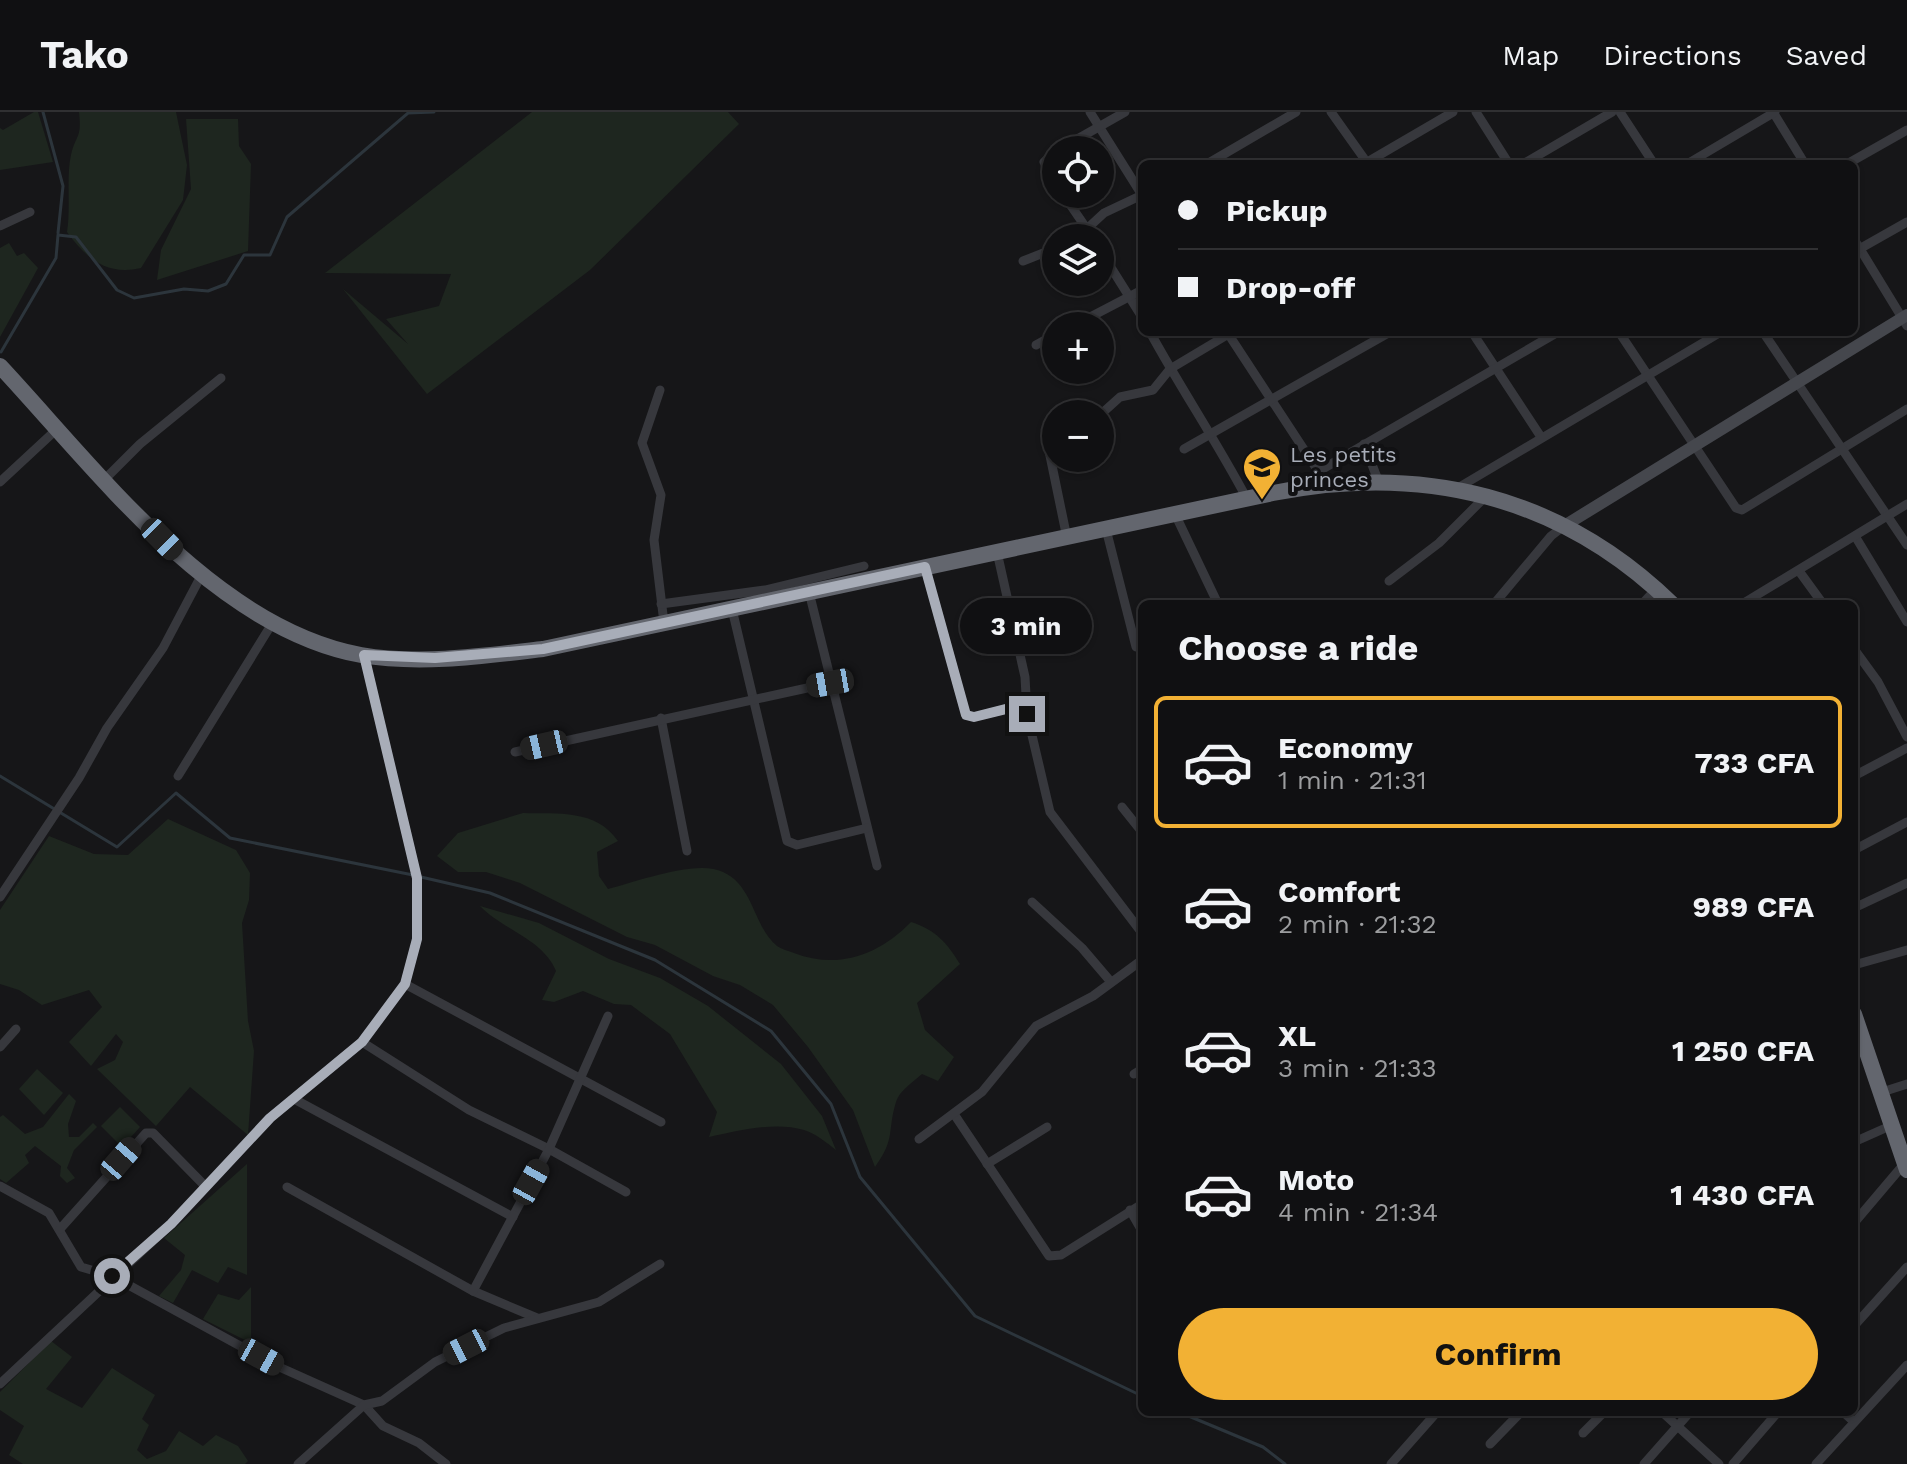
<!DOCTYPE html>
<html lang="en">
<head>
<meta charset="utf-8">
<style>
	body { margin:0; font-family:"Work Sans",sans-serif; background:#19191b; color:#f1f3f6; height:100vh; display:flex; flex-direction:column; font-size:30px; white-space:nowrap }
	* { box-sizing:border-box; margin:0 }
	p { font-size:26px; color:#9c9d9f }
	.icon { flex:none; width:44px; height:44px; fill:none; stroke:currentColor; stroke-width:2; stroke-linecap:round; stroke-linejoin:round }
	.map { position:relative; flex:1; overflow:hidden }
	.drawer { position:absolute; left:1138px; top:488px; width:720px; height:816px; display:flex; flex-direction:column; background:#101012; border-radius:12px; box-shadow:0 2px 6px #0004,0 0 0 2px #303032 }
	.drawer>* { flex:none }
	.guide { position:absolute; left:1138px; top:48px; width:720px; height:176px; border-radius:12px; box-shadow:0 2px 6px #0004,0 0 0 2px #303032; display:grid; align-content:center; height:176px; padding:0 40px; background:#101012 }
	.controls { position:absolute; left:1042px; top:24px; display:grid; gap:16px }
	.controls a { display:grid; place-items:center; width:72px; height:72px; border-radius:50%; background:#101012; box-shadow:0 2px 6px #0004,0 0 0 2px #303032; font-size:40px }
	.end { position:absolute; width:36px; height:36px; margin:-18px; border:10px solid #a8adb8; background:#111; box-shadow:0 0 0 4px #111 }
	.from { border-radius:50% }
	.bubble { position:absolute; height:56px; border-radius:28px; background:#101012; box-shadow:0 2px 6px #0004,0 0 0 2px #303032; font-size:26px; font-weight:700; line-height:56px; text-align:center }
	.car { position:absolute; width:24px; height:48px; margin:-24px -12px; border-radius:10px; box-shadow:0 0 6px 2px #0007; background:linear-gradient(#222 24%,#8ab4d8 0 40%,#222 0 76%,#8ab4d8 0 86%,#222 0) }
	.guide b { display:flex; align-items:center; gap:28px; height:76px; font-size:30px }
	.guide b+b { border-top:2px solid #303032 }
	.guide i { width:20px; height:20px; background:#f1f3f6 }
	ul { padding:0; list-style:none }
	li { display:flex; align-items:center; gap:24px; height:132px; margin:0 16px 12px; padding:0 24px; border:4px solid transparent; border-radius:12px }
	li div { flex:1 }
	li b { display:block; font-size:30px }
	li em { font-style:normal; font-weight:700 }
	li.selected { border-color:#f2b134 }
	li>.icon { width:72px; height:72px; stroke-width:1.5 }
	h2 { padding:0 40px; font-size:36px; line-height:96px }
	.primary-button { display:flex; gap:16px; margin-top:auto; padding:16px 40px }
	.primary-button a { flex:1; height:92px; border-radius:48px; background:#f2b134; color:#111; font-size:32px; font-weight:700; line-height:92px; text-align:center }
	header { display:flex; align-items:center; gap:48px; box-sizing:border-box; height:112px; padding:0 40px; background:#101012; border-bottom:2px solid #303032 }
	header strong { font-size:38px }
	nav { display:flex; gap:44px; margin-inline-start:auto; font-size:28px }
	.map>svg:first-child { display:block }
	.green { fill:#1e261f }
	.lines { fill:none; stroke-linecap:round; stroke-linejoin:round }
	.stream { stroke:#2c353c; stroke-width:3 }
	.street { stroke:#37383d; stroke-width:9 }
	.secondary { stroke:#45474d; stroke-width:12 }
	.highway { stroke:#63666e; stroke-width:16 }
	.route { stroke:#a8adb8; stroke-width:10 }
	.labels { text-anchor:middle; stroke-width:8; stroke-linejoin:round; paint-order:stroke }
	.poi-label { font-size:22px; fill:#a8adb8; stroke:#111113; text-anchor:start }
</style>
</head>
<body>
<header>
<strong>Tako</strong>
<nav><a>Map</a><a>Directions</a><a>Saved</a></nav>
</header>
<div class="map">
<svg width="1907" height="1352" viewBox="0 0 1907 1352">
	<rect width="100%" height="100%" fill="#161618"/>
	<!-- green -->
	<g class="green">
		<polygon points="34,0 38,0 53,50 0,58 0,16 3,18"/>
		<path d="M 79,0 L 176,0 L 187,53 L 183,88 L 141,156 C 106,164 86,146 67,120 C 71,95 66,65 71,43 C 76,22 82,27 79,0 Z"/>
		<polygon points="532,0 728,0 739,12 590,158 427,282 343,177 408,232 386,207 439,194 451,162 325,161"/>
		<polygon points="186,7 238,7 239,34 251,52 248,139 157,168 161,138 191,77"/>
		<polygon points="9,131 17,144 24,141 38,156 0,225 0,136"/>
		<path d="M 523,701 C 558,702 596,697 618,729 L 597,740 L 599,764 L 608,777 C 637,770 696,747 723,760 C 754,774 753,814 777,834 C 781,837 789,839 794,841 C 838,858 879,843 911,810 C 936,818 947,831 960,852 L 917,891 L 925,918 L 954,945 L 938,969 L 922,962 C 913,970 899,979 896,990 C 887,1019 896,1026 875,1055 L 853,998 L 808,935 L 773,893 L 740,873 L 713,864 L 655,833 L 627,825 L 520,771 L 486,760 L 458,760 L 437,744 L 458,721 Z"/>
		<polygon points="168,707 236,738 250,761 249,788 242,811 248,909 254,939 248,1023 190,975 156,1014 97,957 115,948 123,930 116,922 91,954 69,930 102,895 89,878 42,893 19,878 0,872 0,798 49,724 94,742 128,743"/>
		<path d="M 480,794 L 539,811 L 609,847 L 660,866 L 708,894 L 781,952 L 822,1004 L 836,1038 C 827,1031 815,1021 804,1018 C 775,1009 737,1019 709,1025 L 717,1000 L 670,922 L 631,893 L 614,892 L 583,879 L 554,890 L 542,888 L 556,859 C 543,827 503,818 480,794 Z"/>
		<polygon points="37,957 63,981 44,1003 19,977"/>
		<polygon points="69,982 76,989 68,1012 69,1025 79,1025 93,1011 97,1015 74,1038 67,1056 75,1066 67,1071 60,1064 61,1054 35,1034 25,1043 29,1051 6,1071 0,1067 0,1005 3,1003 25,1022 43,1015"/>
		<polygon points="120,995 140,1015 122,1035 101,1014"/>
		<polygon points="247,1052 247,1163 228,1155 218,1171 192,1158 173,1191 159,1184 181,1158 185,1143 164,1126"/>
		<polygon points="251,1175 251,1231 203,1207 218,1182 239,1188"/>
		<polygon points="51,1229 72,1245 46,1277 82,1296 112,1256 155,1283 142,1307 149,1313 137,1338 147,1347 166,1339 179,1319 203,1334 216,1323 238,1334 248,1349 245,1352 23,1352 9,1343 24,1314 0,1298 0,1280"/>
	</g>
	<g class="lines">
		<!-- stream -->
		<g class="stream">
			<polyline points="43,0 63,74 58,121"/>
			<polyline points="1,240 56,146 58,123 76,125 117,178 134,186 184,177 208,179 226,172 244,143 270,143 287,105 408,1 434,0"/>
			<polyline points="0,664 117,735 176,681 230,726 413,763"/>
			<polyline points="421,765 490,781 655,848 771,919 831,992 860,1065 975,1204 1142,1284"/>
			<polyline points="1179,1300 1263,1335 1285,1352"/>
		</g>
		<!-- street -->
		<g class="street">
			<polyline points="1090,0 1142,83"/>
			<polyline points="1331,0 1368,52"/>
			<polyline points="1476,0 1509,52"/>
			<polyline points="1620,0 1654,52"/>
			<polyline points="1773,0 1805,52"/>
			<polyline points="1058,38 1125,0"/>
			<polyline points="1056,39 1044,50 1056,71"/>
			<polyline points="1207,52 1296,0"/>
			<polyline points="1364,52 1453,0"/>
			<polyline points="1523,52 1612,0"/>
			<polyline points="1687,52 1775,0"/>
			<polyline points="1847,52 1907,18"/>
			<polyline points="1063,82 1093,126"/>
			<polyline points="0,114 30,100"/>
			<polyline points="1077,126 1104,101 1142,83"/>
			<polyline points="1854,127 1907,214"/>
			<polyline points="1100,138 1142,205"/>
			<polyline points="1854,140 1907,110"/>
			<polyline points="1023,149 1056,136"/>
			<polyline points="1073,214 1142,178"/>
			<path d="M 1150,220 C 1181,277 1217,330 1247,387"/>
			<polyline points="1227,220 1322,365"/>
			<polyline points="1472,220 1541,325"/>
			<polyline points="1619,220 1736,396 1742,398 1907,297"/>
			<polyline points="1763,220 1907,433"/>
			<polyline points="1036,233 1056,222"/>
			<polyline points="660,278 642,331 661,383 654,428 664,511"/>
			<polyline points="1100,303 1120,285 1153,278 1170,257 1232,220"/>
			<polyline points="1056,325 1048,334 1067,426"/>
			<polyline points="1364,332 1378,368"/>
			<polyline points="1184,337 1390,220"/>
			<polyline points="1319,359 1558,220"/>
			<polyline points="105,367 140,332 221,266"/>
			<polyline points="0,370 57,317"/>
			<polyline points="1456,377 1721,220"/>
			<polyline points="1175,402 1218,492"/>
			<polyline points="1106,417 1136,535"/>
			<polyline points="1855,424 1907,510"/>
			<polyline points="997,440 1025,565 1027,602 1050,700 1142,821"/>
			<polyline points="925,455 966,603 974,605 1026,592"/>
			<polyline points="1799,459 1823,492"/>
			<polyline points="1389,469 1439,431 1486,384"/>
			<polyline points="809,480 877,754"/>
			<polyline points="661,492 765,478 864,454"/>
			<polyline points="1494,492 1551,424 1564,414"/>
			<polyline points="1642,492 1656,477"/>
			<polyline points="1742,492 1907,392"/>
			<polyline points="732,497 787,729 797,733 867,716"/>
			<polyline points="1854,537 1878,570 1907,625"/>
			<polyline points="661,606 687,739"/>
			<polyline points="515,640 830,571"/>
			<polyline points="178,664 273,510"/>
			<polyline points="1854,664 1907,636"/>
			<polyline points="1122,695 1142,720"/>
			<polyline points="1854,738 1907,710"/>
			<polyline points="0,785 79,666 107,616 163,536 201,464"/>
			<polyline points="1032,790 1082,836 1111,870"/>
			<polyline points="1854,796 1907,771"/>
			<polyline points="1854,853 1907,838"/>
			<polyline points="405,872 661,1010"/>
			<polyline points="362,930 469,998 549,1037 626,1080"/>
			<polyline points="0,935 16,917"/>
			<polyline points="1134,962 1142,957"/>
			<polyline points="1879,981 1907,972"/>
			<polyline points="294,987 513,1105"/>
			<polyline points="954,1002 1049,1144 1061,1143 1142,1092"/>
			<polyline points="919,1027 982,980 1036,914 1093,884 1142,848"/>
			<polyline points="1854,1030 1890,1014"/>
			<polyline points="987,1052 1047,1015"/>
			<polyline points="0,1074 49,1101 81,1155 112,1164 277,1254 364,1293 383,1314 419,1331 446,1352"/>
			<polyline points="287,1075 473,1179 537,1206"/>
			<polyline points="1130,1098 1142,1119"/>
			<polyline points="1854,1111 1904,1052"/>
			<polyline points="60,1117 146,1021 153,1021 206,1075"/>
			<polyline points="473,1179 549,1037 608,904"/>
			<polyline points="1854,1214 1907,1155"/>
			<polyline points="0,1272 171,1112 270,1006 362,930 405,872 417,827 417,766 364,543"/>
			<polyline points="1662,1300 1719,1352"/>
			<polyline points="1843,1300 1853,1309"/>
			<polyline points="1583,1321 1604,1300"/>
			<polyline points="1490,1332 1521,1300"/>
			<polyline points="298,1352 364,1293 382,1289 435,1250 504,1216 599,1190 660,1152"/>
			<polyline points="1391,1352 1437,1300"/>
			<polyline points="1644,1352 1690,1300"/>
			<polyline points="1733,1352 1778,1300"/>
			<polyline points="1816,1352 1907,1253"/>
		</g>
		<!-- secondary -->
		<polyline class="secondary" points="1564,414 1907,203"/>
		<!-- highway -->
		<g class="highway">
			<path d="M 0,254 C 97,358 214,516 361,543 C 420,553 484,544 543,537 L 1273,381 C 1423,351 1561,384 1672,492"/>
			<polyline points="1854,902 1907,1058"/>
		</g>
	</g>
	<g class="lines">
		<!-- route -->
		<polyline class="route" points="112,1164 171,1112 270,1006 362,930 405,872 417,827 417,766 364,543 435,546 543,537 925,455 966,603 974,605 1026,592 1027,602"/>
	</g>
	<!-- icons -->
	<defs>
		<symbol id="school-pin" viewBox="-11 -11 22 30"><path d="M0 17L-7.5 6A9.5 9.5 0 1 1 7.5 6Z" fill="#f2b134" stroke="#111113"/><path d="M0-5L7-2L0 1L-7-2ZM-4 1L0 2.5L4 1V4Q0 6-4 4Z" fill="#111"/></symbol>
	</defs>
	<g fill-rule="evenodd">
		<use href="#school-pin" x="1240" y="333" width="44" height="60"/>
	</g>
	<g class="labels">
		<!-- poi labels -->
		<g class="poi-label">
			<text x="1290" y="350">Les petits<tspan x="1290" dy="25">princes</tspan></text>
		</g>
	</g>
</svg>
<div class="controls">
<a><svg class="icon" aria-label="locate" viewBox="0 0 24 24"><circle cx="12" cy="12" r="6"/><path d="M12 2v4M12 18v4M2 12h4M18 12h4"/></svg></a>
<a><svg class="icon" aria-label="layers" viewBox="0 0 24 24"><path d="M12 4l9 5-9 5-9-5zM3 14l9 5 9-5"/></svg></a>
<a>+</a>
<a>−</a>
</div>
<i class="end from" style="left:112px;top:1164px"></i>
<i class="end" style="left:1027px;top:602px"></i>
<div class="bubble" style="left:960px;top:486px;width:132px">3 min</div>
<i class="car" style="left:162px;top:427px;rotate:135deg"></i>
<i class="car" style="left:830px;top:571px;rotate:260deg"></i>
<i class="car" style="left:544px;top:633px;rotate:257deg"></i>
<i class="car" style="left:121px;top:1047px;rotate:41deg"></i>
<i class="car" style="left:531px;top:1070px;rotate:29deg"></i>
<i class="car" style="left:466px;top:1235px;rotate:243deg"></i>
<i class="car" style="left:261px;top:1245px;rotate:119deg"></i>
<div class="guide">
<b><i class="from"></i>Pickup</b>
<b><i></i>Drop-off</b>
</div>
<section class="drawer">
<h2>Choose a ride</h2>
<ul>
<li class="selected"><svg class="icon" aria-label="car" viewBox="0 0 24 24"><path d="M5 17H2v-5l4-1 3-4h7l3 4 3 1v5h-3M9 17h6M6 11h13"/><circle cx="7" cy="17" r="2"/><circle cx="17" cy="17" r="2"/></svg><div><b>Economy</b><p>1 min · 21:31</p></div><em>733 CFA</em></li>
<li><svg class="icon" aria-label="car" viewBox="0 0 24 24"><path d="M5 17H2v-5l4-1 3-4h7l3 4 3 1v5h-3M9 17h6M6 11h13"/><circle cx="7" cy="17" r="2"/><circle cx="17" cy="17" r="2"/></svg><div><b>Comfort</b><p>2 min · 21:32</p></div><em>989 CFA</em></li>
<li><svg class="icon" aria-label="car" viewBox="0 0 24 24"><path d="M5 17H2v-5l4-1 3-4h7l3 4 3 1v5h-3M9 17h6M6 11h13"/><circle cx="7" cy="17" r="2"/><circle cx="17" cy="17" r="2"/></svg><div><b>XL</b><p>3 min · 21:33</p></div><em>1 250 CFA</em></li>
<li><svg class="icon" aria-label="car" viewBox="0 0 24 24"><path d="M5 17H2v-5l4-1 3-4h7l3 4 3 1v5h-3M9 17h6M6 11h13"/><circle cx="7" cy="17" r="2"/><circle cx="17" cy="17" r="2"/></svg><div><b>Moto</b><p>4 min · 21:34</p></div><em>1 430 CFA</em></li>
</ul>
<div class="primary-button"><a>Confirm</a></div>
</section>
</div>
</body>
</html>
